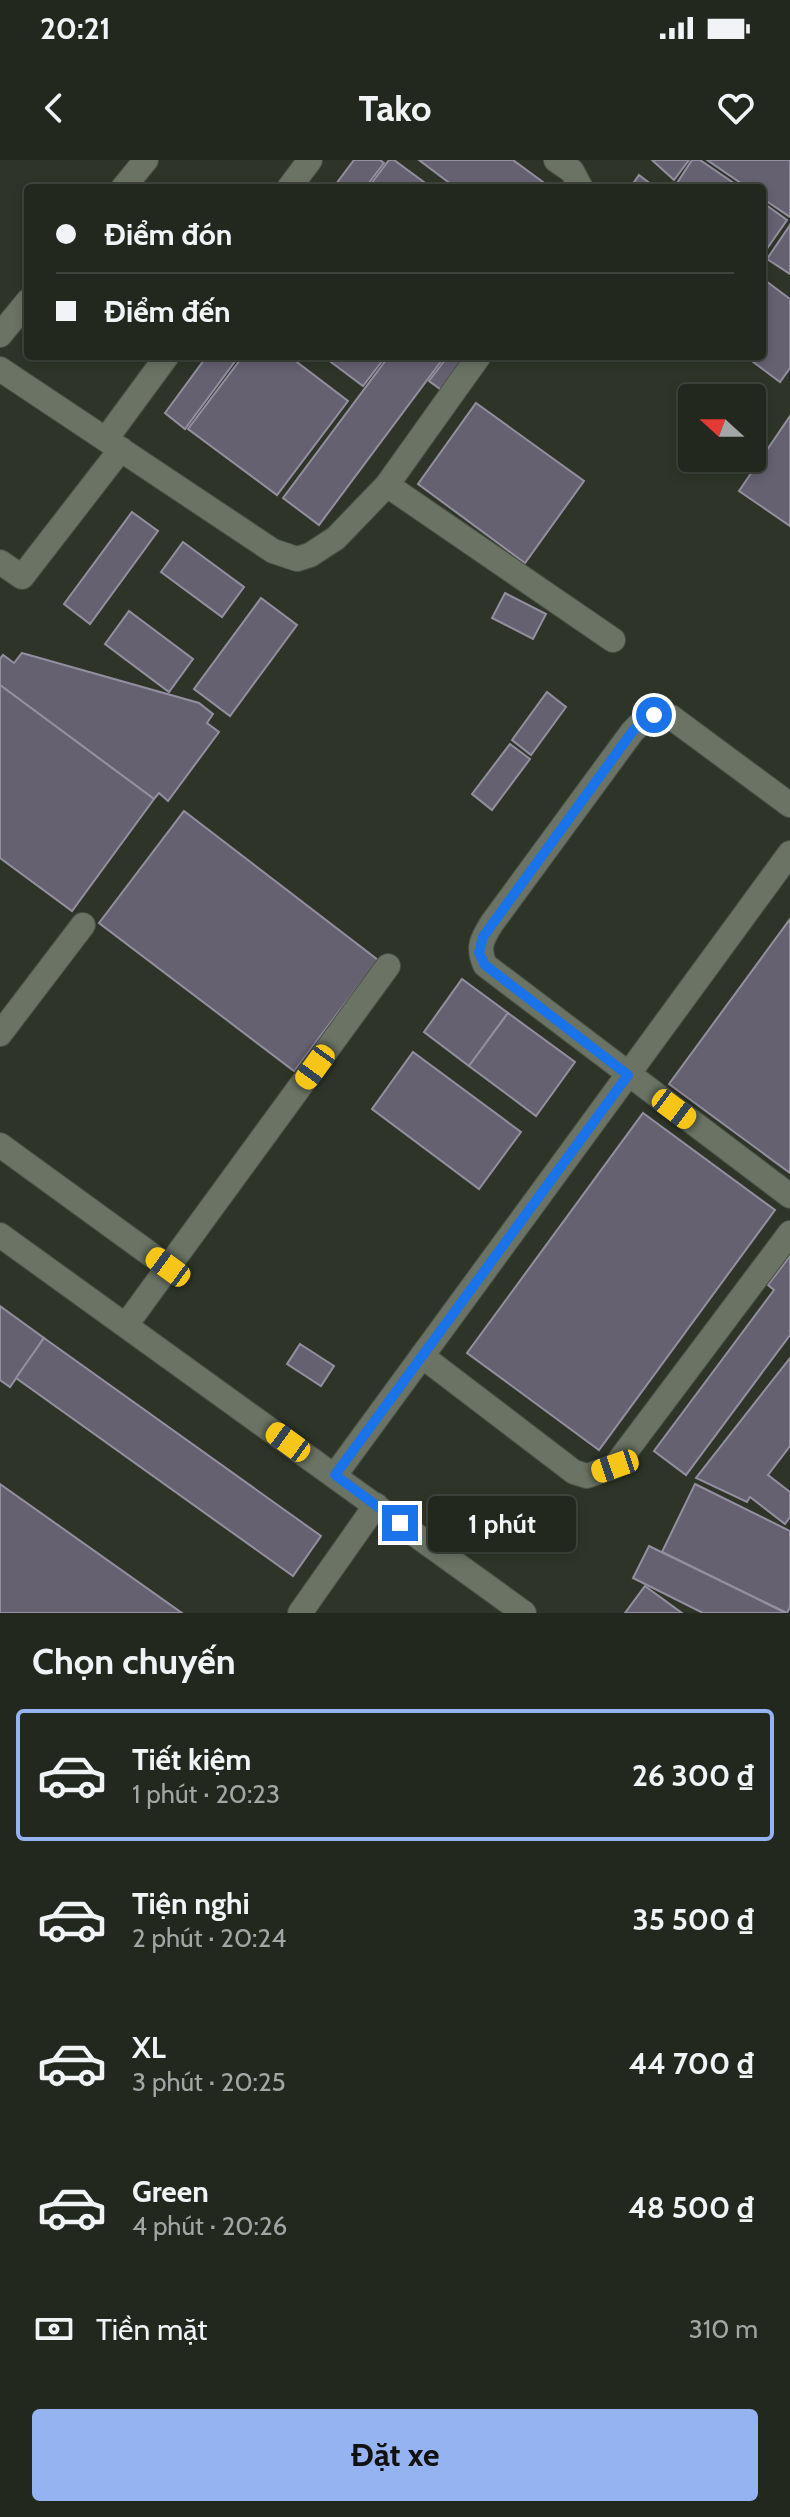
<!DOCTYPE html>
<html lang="vi">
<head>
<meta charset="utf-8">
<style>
	body { margin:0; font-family:Cabin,sans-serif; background:#2e342b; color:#f1f3f6; height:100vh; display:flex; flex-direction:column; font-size:30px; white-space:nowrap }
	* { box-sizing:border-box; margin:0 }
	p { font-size:26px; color:#a2a6a4 }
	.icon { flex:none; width:44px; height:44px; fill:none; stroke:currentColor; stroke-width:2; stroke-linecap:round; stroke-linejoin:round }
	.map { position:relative; height:1453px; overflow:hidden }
	.drawer { display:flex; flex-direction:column; background:#22281e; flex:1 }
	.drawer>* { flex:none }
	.top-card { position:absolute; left:24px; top:24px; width:742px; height:176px; border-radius:8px; box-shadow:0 4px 12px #0003,0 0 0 2px #3f443c; display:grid; align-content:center; height:176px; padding:0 32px; background:#22281e }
	.needle { width:52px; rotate:291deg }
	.tools { position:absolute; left:678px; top:224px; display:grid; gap:16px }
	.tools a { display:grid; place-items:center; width:88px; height:88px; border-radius:8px; background:#22281e; box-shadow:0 4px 12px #0003,0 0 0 2px #3f443c; font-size:40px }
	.end { position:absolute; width:36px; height:36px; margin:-18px; border:10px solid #1a73e8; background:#fff; box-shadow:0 0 0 4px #fff }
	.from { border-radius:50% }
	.bubble { position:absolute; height:56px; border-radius:8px; background:#22281e; box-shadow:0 4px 12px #0003,0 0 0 2px #3f443c; font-size:26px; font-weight:700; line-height:56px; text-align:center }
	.car { position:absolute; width:24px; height:48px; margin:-24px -12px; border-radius:10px; box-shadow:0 0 6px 2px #0007; background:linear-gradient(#f5c518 24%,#345 0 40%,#f5c518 0 76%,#345 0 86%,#f5c518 0) }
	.top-card b { display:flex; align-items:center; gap:28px; height:76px; font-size:30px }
	.top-card b+b { border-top:2px solid #3f443c }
	.top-card i { width:20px; height:20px; background:#f1f3f6 }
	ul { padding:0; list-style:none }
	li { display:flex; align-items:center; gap:24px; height:132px; margin:0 16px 12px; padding:0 16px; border:4px solid transparent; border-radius:8px }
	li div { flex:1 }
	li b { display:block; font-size:30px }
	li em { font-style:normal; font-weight:700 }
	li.active { border-color:#95b2f1 }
	li>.icon { width:72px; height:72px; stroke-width:1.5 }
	h2 { padding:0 32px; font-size:36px; line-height:96px }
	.pay { display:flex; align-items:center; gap:20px; height:88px; padding:0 32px; font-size:30px }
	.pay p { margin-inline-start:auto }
	.primary-button { display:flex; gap:16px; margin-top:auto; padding:16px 32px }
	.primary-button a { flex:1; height:92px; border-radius:8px; background:#95b2f1; color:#111; font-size:32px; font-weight:700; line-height:92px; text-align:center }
	.status { display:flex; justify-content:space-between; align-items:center; height:56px; padding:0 40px; background:#22281e; direction:ltr }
	.status svg { height:22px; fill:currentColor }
	header { display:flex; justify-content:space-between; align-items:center; height:104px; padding:0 32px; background:#22281e; font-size:36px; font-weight:700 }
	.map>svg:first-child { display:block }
	.building { fill:#666171; stroke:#948fa0; stroke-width:2 }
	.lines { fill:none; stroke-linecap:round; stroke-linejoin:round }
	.minor-casing { stroke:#4b5146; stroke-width:26 }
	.minor { stroke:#6a7364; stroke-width:24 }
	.route { stroke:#1a73e8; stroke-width:10 }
</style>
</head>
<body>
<div class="status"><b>20:21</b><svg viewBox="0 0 49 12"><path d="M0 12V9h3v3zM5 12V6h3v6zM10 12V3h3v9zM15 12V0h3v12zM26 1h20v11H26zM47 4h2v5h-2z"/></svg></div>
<header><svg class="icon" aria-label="back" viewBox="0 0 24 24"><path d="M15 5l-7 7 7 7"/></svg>Tako<svg class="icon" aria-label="heart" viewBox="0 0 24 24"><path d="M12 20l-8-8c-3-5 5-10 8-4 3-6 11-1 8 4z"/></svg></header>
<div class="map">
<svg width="790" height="1453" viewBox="0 0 790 1453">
	<rect width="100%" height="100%" fill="#2e3528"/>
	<!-- building -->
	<g class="building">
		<polygon points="354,0 380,0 384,3 365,28 333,28"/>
		<polygon points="389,0 394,0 432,28 368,28"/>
		<polygon points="419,0 513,0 551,28 456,28"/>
		<polygon points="652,0 689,0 674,20"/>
		<polygon points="692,0 700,0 741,28 683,28 677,23"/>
		<polygon points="707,0 790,0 790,57 762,38 762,28 748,28"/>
		<polygon points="639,15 656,28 630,28"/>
		<polygon points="762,42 787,60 764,93 762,92"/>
		<polygon points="790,65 790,114 767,99"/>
		<polygon points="762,118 790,139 790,208 780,222 745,196 762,196"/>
		<polygon points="207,196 239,196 185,269 165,253"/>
		<polygon points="243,196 289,196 348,241 277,335 188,269"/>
		<polygon points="323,196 386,196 363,226"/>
		<polygon points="389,196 445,196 319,365 283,338"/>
		<polygon points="448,196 475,196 447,234 429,221"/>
		<polygon points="476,243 584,321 525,403 418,324"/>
		<polygon points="790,256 790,366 739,331"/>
		<polygon points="132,352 158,371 90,464 64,444"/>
		<polygon points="183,382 244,427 222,457 161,412"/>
		<polygon points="505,433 546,454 533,479 492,458"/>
		<polygon points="261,438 297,465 230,556 194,529"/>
		<polygon points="129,451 193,499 169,532 105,484"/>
		<polygon points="22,493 199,543 213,554 207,563 219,572 168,641 159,633 154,639 0,525 0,499 3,495 14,503"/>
		<polygon points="0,525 154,639 72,751 0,698"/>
		<polygon points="547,532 566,547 531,595 512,580"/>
		<polygon points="510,584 530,599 492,650 472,634"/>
		<polygon points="184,651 378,800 294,911 99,763"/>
		<polygon points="790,759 790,1013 669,924"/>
		<polygon points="462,819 508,853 469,906 424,872"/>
		<polygon points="508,853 575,902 536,956 469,906"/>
		<polygon points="413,892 521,972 479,1029 372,949"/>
		<polygon points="643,953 775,1050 599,1290 467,1193"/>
		<polygon points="790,1096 790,1175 686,1315 654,1291 774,1130 768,1125"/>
		<polygon points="0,1146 44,1178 10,1227 0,1220"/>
		<polygon points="44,1178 321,1376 293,1416 16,1218"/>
		<polygon points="300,1184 334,1206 321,1226 287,1204"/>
		<polygon points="790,1198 790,1286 768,1315 790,1332 790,1357 785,1364 750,1337 747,1342 696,1318"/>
		<polygon points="0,1324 182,1453 0,1453"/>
		<polygon points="695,1324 790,1371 790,1447 787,1453 662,1392"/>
		<polygon points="649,1386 786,1453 703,1453 633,1418"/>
		<polygon points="645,1426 682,1453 625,1453"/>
	</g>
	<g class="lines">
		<defs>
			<g id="minor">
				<polyline points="556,0 572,11 581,28"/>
				<polyline points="123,28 146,0"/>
				<polyline points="289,28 310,0"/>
				<polyline points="0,175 28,141"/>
				<polyline points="0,209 273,391 297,399 310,395 336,378 387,325 479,196"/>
				<polyline points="106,279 167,196"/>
				<polyline points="387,325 613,480"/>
				<polyline points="0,402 22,417 121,289"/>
				<path d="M 790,645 L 671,557 C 653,552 643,560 632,572 L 492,763 C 482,779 477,787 485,805 L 790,1036"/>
				<polyline points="0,874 83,765"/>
				<polyline points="0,985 168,1107"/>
				<polyline points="0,1075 524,1453"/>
				<polyline points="126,1165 388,806"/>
				<polyline points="422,1196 574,1312 587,1316 615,1306 790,1073"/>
				<polyline points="335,1315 790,693"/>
				<polyline points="300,1453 376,1345"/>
			</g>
		</defs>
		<!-- minor casing -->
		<use href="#minor" class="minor-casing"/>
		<!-- minor -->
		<use href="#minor" class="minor"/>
	</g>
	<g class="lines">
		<!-- route -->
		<polyline class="route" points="400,1363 335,1315 628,915 485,805 479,793 483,777 632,572 643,560 654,555"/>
	</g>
</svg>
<div class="tools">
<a><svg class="needle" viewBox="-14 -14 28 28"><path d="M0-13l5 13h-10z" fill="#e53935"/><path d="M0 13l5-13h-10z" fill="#a2a6a4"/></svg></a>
</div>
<i class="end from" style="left:654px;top:555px"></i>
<i class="end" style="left:400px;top:1363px"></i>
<div class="bubble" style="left:428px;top:1336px;width:148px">1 phút</div>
<i class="car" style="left:315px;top:907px;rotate:216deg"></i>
<i class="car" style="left:674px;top:949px;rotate:127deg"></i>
<i class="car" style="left:168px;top:1107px;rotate:306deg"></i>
<i class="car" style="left:288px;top:1282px;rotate:306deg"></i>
<i class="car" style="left:615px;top:1306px;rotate:251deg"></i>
<div class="top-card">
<b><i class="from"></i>Điểm đón</b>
<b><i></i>Điểm đến</b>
</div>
</div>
<section class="drawer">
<h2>Chọn chuyến</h2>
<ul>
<li class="active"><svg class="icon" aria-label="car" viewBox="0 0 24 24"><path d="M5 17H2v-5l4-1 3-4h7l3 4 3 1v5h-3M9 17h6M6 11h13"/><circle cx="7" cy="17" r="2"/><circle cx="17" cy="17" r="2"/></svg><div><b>Tiết kiệm</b><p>1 phút · 20:23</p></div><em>26 300 ₫</em></li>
<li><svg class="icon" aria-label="car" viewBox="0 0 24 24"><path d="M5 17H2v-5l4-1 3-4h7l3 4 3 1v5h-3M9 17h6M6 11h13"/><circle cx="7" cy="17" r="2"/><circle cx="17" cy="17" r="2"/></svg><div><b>Tiện nghi</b><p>2 phút · 20:24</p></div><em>35 500 ₫</em></li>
<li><svg class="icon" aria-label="car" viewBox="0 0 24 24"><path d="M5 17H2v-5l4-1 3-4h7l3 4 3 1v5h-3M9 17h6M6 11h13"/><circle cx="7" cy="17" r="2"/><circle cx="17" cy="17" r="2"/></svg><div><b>XL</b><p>3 phút · 20:25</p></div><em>44 700 ₫</em></li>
<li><svg class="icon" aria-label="car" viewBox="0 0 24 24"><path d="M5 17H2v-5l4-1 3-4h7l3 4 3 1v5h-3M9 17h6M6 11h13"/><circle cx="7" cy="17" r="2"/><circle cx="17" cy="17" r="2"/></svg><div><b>Green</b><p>4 phút · 20:26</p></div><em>48 500 ₫</em></li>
</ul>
<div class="pay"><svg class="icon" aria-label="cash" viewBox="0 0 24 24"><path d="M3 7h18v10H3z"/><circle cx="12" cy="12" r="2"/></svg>Tiền mặt<p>310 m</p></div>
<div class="primary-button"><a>Đặt xe</a></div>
</section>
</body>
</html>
